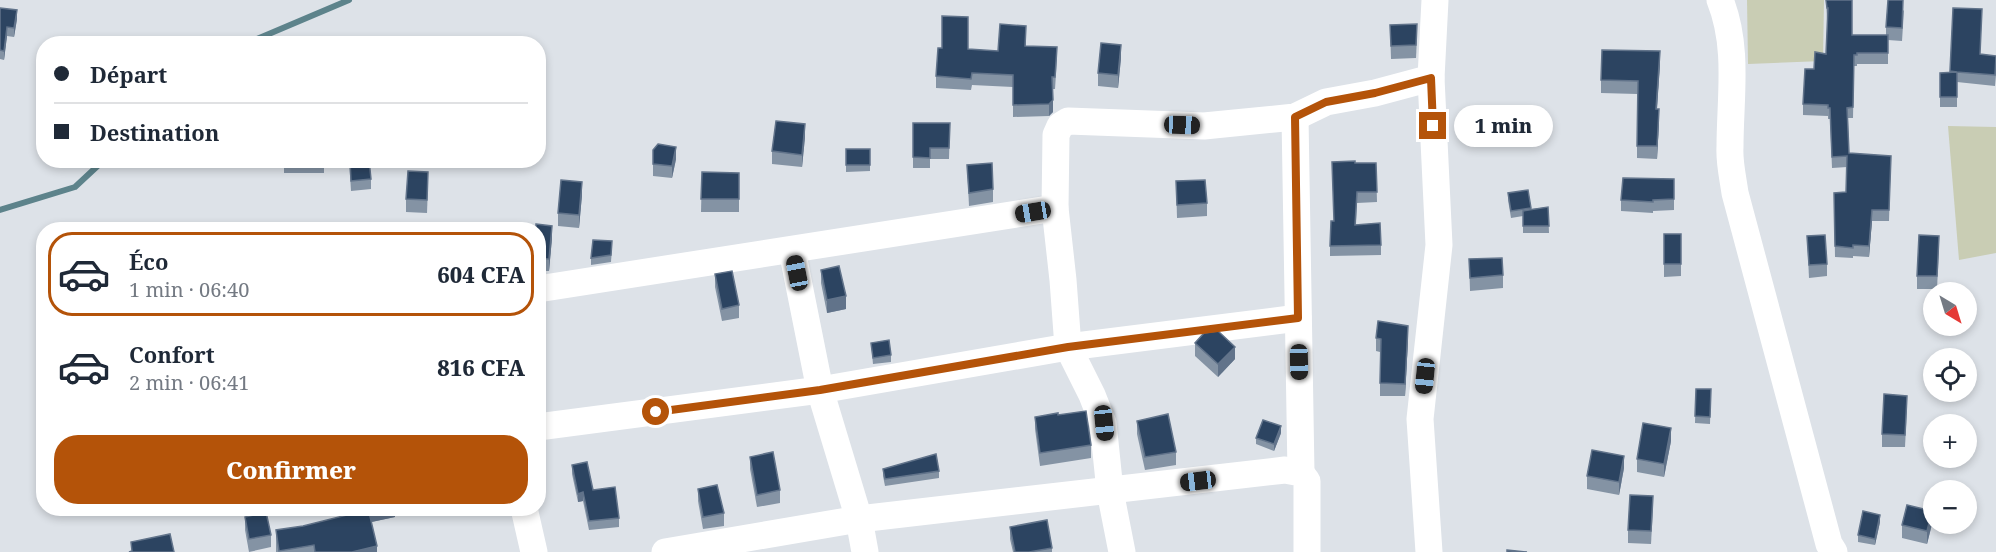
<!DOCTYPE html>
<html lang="fr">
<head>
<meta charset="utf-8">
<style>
	body { margin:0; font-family:"Noto Serif",serif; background:#f6f6f7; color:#1f2937; height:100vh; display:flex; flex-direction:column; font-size:22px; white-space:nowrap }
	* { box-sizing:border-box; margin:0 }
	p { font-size:20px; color:#747a83 }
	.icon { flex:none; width:33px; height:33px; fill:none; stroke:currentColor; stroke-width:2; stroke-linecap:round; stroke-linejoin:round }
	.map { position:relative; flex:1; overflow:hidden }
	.panel { position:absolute; left:36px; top:222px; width:510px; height:294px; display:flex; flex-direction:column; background:#fff; border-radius:24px; box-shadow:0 3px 9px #0003 }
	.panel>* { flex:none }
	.guide { position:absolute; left:36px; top:36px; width:510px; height:132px; border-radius:24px; box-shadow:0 3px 9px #0003; display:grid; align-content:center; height:132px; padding:0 18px; background:#fff }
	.needle { width:39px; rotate:142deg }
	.fabs { position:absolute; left:1923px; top:282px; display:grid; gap:12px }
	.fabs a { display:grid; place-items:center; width:54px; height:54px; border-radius:50%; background:#fff; box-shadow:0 3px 9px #0003; font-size:30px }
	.end { position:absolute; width:27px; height:27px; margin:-14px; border:8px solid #b45309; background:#fff; box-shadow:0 0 0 3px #fff }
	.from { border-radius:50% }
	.bubble { position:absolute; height:42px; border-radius:21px; background:#fff; box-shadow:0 3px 9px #0003; font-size:20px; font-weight:800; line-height:42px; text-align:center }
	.car { position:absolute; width:18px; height:36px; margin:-18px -9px; border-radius:8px; box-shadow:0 0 4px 2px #0007; background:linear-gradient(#222 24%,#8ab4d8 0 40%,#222 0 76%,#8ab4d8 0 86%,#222 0) }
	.guide b { display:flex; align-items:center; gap:21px; height:57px; font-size:22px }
	.guide b+b { border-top:2px solid #e0e1e3 }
	.guide i { width:15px; height:15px; background:#1f2937 }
	ul { padding:10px 0 0; list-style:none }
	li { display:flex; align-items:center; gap:18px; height:84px; margin:0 12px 9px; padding:0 6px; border:3px solid transparent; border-radius:24px }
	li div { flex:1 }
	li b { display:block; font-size:22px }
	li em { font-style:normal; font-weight:800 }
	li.selected { border-color:#b45309 }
	li>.icon { width:54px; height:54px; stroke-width:1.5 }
	.action { display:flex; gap:12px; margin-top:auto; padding:12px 18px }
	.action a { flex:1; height:69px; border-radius:24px; background:#b45309; color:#fff; font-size:24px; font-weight:800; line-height:69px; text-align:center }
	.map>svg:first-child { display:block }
	.green { fill:#c9cdb4 }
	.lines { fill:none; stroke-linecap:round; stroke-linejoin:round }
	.stream { stroke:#5d838b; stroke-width:6 }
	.minor { stroke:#fff; stroke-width:27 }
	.wall { fill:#8493a4 }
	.shaded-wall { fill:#61738a }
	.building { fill:#2c4461; stroke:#61738a; stroke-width:1.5 }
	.route { stroke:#b45309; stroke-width:8 }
</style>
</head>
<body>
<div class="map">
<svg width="1996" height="552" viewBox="0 0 1996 552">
	<rect width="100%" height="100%" fill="#dde2e8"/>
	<!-- green -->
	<g class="green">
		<polygon points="1747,0 1824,0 1823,61 1748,64"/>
		<polygon points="1948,126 1996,127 1996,253 1959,260"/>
	</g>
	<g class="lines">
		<!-- stream -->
		<g class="stream">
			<polyline points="245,44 349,0"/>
			<polyline points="0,210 75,187 104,160"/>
		</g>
		<!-- minor -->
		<g class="minor">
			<path d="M 1720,0 C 1739,47 1730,98 1730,147 C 1729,162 1733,178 1735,193 L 1829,544 L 1834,552"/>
			<polyline points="1295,117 1301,473"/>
			<polyline points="792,250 820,390 859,519 865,552"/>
			<polyline points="538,289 1055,208"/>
			<polyline points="538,427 820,390 1068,347 1298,318"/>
			<polyline points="524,508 534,552"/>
			<polyline points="665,552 859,519 1285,470 1301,473 1307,481 1307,552"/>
			<polyline points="1122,552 1110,491 1103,423 1092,395 1068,347 1063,280 1055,208 1056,135 1060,126 1068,121 1204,126 1295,117 1326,102 1375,93 1431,78"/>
			<polyline points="1429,552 1420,419 1439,245 1431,78 1435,0"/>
		</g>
	</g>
	<!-- wall -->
	<g class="wall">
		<polygon points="1826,0 1852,35 1886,35 1886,27 1904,10 1902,41 1888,40 1888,64 1857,64 1857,66 1854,66 1853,118 1848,118 1849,153 1891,156 1889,221 1872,221 1869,257 1853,256 1853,258 1835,257 1834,193 1846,192 1847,167 1832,168 1830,119 1828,119 1828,116 1803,115 1803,104 1814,69 1826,54 1828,19 1827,19"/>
		<polygon points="1953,8 1980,54 1996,56 1996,75 1995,86 1957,82 1957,107 1940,107 1940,73 1950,72"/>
		<polygon points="0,10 17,19 14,37 7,36 4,60 0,59"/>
		<polygon points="1390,25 1417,37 1416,58 1391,59"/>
		<polygon points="1026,38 1026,46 1057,59 1055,89 1053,89 1053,112 1049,116 1013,117 1013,87 972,85 971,90 936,88 936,76 998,51"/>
		<polygon points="1121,58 1118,88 1098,86 1098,73"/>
		<polygon points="1660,64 1657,109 1659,122 1657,159 1637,158 1637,94 1601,93 1601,80"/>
		<polygon points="913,123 950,123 949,159 930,159 930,168 913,168"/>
		<polygon points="805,137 802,167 772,164 772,151"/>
		<polygon points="846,149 870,149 870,171 846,172"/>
		<polygon points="653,150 676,159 672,178 653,176"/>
		<rect x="284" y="160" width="40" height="13"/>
		<polygon points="349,160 369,160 371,179 371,189 351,191"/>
		<polygon points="374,160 391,160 390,165 374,163"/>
		<polygon points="1355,163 1376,163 1377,202 1357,203 1356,224 1381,245 1381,255 1330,256 1330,246 1334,221"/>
		<polygon points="967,165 993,189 993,202 969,206"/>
		<polygon points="702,172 739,173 739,212 701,212"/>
		<polygon points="1674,179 1674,210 1653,211 1653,213 1621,211 1621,200"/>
		<polygon points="1176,181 1207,203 1207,216 1177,218"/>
		<polygon points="428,185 427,213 406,212 406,199"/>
		<polygon points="1528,190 1531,209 1548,207 1549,233 1523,233 1523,216 1511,218 1508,200 1508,193"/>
		<polygon points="582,195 579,228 558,226 558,213"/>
		<polygon points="538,230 552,238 549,271 538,271"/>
		<polygon points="1664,234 1681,234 1681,276 1664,277"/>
		<polygon points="1807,236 1827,264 1827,276 1809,278"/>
		<polygon points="612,248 611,262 591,265 591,258"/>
		<polygon points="1939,249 1937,289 1917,289 1917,276"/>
		<polygon points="1469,259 1503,275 1503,288 1470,291"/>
		<polygon points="821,270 846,309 827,313 821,283"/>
		<polygon points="715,274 739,305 739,318 722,321 715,287"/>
		<polygon points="1376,338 1408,339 1405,396 1380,396 1380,352 1376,351"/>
		<polygon points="871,343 891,355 891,362 873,364"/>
		<polygon points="1195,343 1235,359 1218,377 1195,356"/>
		<polygon points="1696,389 1711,389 1710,424 1695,423"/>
		<polygon points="1907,408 1905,447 1882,447 1882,434"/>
		<polygon points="1058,415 1091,445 1091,458 1040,466 1035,429 1035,417"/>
		<polygon points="1137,421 1176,452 1176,465 1145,470 1137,434"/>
		<polygon points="1281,433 1274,451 1256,444 1256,438"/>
		<polygon points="1671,441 1664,477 1637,472 1637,459"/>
		<polygon points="750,457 780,490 780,503 757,507 750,469"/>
		<polygon points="572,465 619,518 619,527 589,530 583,501 578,502 572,474"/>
		<polygon points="1624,468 1619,495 1587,489 1587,476"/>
		<polygon points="883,469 939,471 939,478 885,486 883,476"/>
		<polygon points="698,489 724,513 724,526 703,529 698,501"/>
		<polygon points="342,508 395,508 395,517 371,522 377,552 276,552 276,530 303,526 343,516"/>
		<polygon points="1653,509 1651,544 1628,543 1628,530"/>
		<polygon points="245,517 271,535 271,547 249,552 245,530"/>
		<polygon points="1880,522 1875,545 1858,542 1858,535"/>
		<polygon points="1932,524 1927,544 1902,538 1902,525"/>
		<polygon points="1010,527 1052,548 1052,552 1013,552 1010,539"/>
	</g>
	<!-- shaded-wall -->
	<g class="shaded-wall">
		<polygon points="17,10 17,19 14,37 14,28"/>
		<polygon points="7,27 7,36 4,60 4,51"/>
		<polygon points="1121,45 1121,58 1118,88 1118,75"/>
		<polygon points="1660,51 1660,64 1656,122 1656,109"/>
		<polygon points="1053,100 1053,112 1049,116 1049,104"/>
		<polygon points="1659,109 1659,122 1657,159 1657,146"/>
		<polygon points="805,124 805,137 802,167 802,155"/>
		<polygon points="676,147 676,159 672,178 672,166"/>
		<polygon points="582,182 582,195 579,228 579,215"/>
		<polygon points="1872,210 1872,221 1869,257 1869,246"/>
		<polygon points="552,226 552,238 549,271 549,259"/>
		<polygon points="846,296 846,309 827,313 827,300"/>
		<polygon points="1408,326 1408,339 1405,396 1405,384"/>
		<polygon points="1235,347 1235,359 1218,377 1218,364"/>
		<polygon points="1281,426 1281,433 1274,451 1274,444"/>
		<polygon points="1671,428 1671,441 1664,477 1664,464"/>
		<polygon points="1624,456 1624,468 1619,495 1619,482"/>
		<polygon points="583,492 583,501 578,502 578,494"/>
		<polygon points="367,508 395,508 395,517 367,523"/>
		<polygon points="1932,511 1932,524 1927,544 1927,531"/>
		<polygon points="1880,515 1880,522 1875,545 1875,539"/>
		<polygon points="377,546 377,552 352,552"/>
	</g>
	<!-- building -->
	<g class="building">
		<polygon points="1826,0 1852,0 1852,35 1888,35 1888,53 1857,53 1857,55 1854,55 1853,107 1847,108 1849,153 1891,156 1889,210 1872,210 1869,246 1853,245 1853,248 1835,246 1834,193 1846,192 1847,156 1832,157 1830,108 1828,108 1828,105 1803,104 1805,69 1814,69 1815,52 1826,54 1828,8 1827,8"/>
		<polygon points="1888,0 1903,0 1902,28 1886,27"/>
		<polygon points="0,8 17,10 14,28 7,27 4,51 0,50"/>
		<polygon points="1953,8 1982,9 1980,54 1996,56 1995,75 1957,72 1957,97 1940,97 1940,73 1957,72 1950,71"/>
		<polygon points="942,16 968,17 968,49 998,51 1000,24 1026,26 1025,46 1057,47 1055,77 1052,77 1053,100 1049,104 1013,105 1013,75 972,73 971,79 936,76 938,48 942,48"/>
		<polygon points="1417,24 1416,45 1391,46 1390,25"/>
		<polygon points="1101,43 1121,45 1118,75 1098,73"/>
		<polygon points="1602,50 1660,51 1656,109 1659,109 1657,146 1637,146 1638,81 1601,80"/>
		<polygon points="776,121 805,124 802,155 772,151"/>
		<polygon points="913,123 950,123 949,148 930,148 930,158 913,157"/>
		<polygon points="658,144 676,147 672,166 653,164 653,150"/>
		<rect x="846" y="149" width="24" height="16"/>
		<polygon points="350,160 369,160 371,179 351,181"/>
		<polygon points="1355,161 1355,163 1376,163 1377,192 1357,192 1355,225 1380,223 1381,245 1330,246 1331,221 1334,221 1332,162"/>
		<polygon points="992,163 993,189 969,193 967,165"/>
		<polygon points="408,171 428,172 427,200 406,199"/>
		<polygon points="702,172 739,173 739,199 701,199"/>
		<polygon points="1623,178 1674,179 1674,199 1653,200 1653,202 1621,200"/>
		<polygon points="561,180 582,182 579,215 558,213"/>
		<polygon points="1205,180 1207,203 1177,205 1176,181"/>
		<polygon points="1528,190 1531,208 1511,211 1508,193"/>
		<polygon points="1548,207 1549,226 1523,226 1523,211"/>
		<polygon points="536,224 552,226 549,259 538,258 538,230 536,230"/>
		<rect x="1664" y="234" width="17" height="30"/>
		<polygon points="1825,235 1827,264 1809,265 1807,236"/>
		<polygon points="1919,235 1939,236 1937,276 1917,276"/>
		<polygon points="593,240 612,241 611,255 591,258"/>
		<polygon points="1502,258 1503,275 1470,278 1469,259"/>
		<polygon points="839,266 846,296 827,300 821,270"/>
		<polygon points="732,271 739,305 722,309 715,274"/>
		<polygon points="1378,321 1408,326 1405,384 1380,383 1381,339 1376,338"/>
		<polygon points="1218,331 1235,347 1218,364 1195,343 1204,333"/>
		<polygon points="889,340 891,355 873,358 871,343"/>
		<polygon points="1696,389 1711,389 1710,417 1695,416"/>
		<polygon points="1884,394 1907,396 1905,435 1882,434"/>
		<polygon points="1086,411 1091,445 1040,453 1035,417 1058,413 1058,415"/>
		<polygon points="1168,414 1176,452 1145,457 1137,421"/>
		<polygon points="1263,420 1281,426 1274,444 1256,438"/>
		<polygon points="1643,423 1671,428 1664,464 1637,459"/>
		<polygon points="1592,450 1624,456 1619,482 1587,476"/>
		<polygon points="773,452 780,490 757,495 750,457"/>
		<polygon points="936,454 939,471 885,479 883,469"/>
		<polygon points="587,462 593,490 615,487 619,518 589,521 583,492 578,494 572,465"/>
		<polygon points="717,485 724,513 703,517 698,489"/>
		<polygon points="1630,495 1653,496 1651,531 1628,530"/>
		<polygon points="1907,505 1932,511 1927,531 1902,525"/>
		<polygon points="345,508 368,508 377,546 352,552 315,552 314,545 279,551 276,530 303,526 347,515"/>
		<polygon points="1863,511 1880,515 1875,539 1858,535"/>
		<polygon points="266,512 271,535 249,539 245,517"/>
		<polygon points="1047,520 1052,548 1029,552 1015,552 1010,527"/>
		<polygon points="170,534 174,552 129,552 132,551 131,542"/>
		<polygon points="1507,550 1527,552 1507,552"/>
	</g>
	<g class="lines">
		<!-- route -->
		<polyline class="route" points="656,412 820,390 1068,347 1298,318 1295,117 1326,102 1375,93 1431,78 1433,126"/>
	</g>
</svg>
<div class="fabs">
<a><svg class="needle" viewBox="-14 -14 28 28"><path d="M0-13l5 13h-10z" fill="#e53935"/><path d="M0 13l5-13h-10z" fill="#747a83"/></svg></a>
<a><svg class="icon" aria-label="locate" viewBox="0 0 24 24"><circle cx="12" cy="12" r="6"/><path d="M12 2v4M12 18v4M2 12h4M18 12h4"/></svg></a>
<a>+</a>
<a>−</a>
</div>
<i class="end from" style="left:656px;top:412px"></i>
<i class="end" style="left:1433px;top:126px"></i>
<div class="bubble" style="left:1454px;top:105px;width:99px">1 min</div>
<i class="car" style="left:1182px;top:125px;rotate:92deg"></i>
<i class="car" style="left:1033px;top:212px;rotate:261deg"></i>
<i class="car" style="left:797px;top:273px;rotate:349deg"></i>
<i class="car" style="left:1299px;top:362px;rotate:179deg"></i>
<i class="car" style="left:1425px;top:376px;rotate:186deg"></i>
<i class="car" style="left:1104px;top:423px;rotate:174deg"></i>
<i class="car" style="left:1198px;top:481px;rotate:263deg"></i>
<div class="guide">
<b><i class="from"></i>Départ</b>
<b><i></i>Destination</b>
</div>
<section class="panel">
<ul>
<li class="selected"><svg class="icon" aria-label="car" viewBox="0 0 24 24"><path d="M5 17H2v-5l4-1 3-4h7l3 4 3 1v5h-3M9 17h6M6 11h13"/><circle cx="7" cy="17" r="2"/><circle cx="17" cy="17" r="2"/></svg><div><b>Éco</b><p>1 min · 06:40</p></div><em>604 CFA</em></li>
<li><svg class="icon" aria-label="car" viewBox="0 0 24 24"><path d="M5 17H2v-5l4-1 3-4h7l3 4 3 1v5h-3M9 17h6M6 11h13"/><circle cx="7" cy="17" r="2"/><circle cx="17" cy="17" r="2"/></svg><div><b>Confort</b><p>2 min · 06:41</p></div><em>816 CFA</em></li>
</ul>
<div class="action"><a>Confirmer</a></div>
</section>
</div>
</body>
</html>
